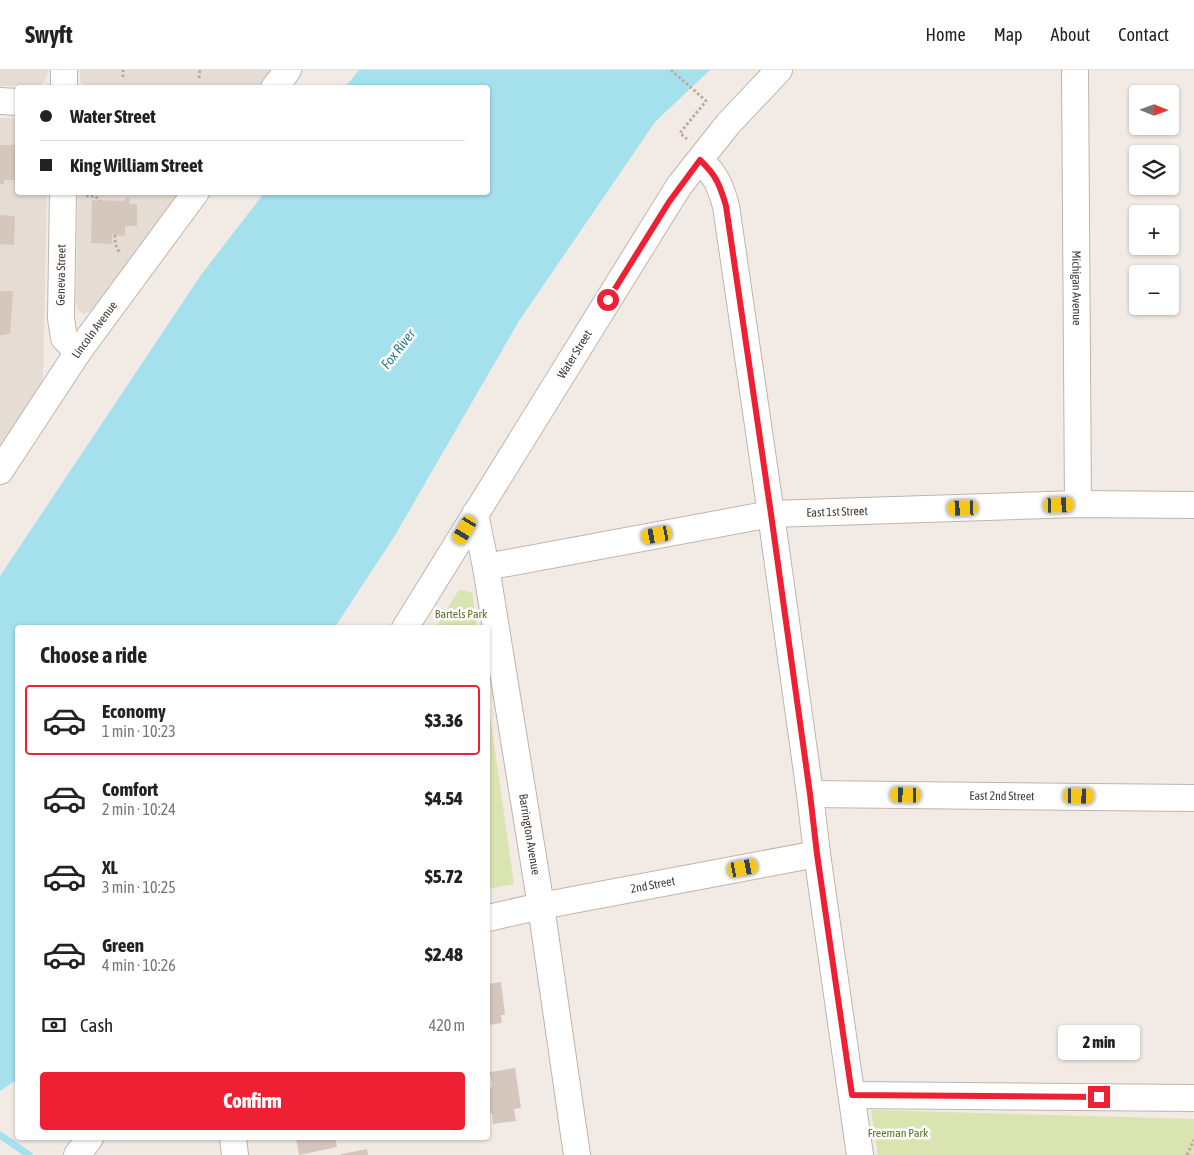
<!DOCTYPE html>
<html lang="en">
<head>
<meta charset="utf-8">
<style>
	body { margin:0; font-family:"Asap Condensed",sans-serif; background:#f2f2f2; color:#222; height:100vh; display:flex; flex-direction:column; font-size:19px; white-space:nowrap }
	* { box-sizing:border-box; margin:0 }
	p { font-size:16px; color:#767676 }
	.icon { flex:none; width:28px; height:28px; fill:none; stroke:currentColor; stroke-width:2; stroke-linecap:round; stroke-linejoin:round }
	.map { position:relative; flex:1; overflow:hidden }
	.details { position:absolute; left:15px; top:555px; width:475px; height:515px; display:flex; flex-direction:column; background:#fff; border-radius:5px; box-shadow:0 1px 4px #0004 }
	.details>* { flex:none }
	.guide { position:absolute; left:15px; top:15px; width:475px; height:110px; border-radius:5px; box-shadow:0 1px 4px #0004; display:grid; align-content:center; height:110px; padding:0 25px; background:#fff }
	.needle { width:32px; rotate:91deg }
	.fabs { position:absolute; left:1129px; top:15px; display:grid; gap:10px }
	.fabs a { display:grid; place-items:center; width:50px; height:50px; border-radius:5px; background:#fff; box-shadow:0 1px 4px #0004; font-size:25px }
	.end { position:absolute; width:22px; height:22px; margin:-11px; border:6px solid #ef1f34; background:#fff; box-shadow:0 0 0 2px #fff }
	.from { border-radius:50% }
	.bubble { position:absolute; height:35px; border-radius:5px; background:#fff; box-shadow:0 1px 4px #0004; font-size:16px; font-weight:800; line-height:35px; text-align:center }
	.car { position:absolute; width:15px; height:30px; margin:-15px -8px; border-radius:6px; box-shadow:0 0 4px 1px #0007; background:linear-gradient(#f5c518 24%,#345 0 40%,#f5c518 0 76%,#345 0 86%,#f5c518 0) }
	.guide b { display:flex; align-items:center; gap:18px; height:48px; font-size:19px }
	.guide b+b { border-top:1px solid #e0e0e0 }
	.guide i { width:12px; height:12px; background:#222 }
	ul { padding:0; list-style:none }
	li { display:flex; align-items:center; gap:15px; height:70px; margin:0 10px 8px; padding:0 15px; border:2px solid transparent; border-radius:5px }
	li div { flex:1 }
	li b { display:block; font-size:19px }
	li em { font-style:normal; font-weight:800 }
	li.active { border-color:#ef1f34 }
	li>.icon { width:45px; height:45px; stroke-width:1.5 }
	h2 { padding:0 25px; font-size:22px; line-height:60px }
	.pay { display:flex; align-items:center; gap:12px; height:55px; padding:0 25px; font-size:19px }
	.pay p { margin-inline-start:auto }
	.action { display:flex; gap:10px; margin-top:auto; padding:10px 25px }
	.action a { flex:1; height:58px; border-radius:5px; background:#ef1f34; color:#fff; font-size:20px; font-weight:800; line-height:58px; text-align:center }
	header { display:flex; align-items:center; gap:30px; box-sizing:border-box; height:70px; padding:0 25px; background:#fff; border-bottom:1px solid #e0e0e0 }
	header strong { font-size:24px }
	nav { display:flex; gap:28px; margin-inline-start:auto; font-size:18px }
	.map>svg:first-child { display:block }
	.residential { fill:#e5dcd4 }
	.green { fill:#dae4b0 }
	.water { fill:#a4e1ec }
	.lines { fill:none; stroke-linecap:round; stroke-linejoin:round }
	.stream { stroke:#a4e1ec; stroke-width:7 }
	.building { fill:#d6c7be }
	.minor-casing { stroke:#c0b4ac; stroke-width:28 }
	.path { stroke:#bea99b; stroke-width:3; stroke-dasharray:2.5 2.5; stroke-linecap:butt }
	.minor { stroke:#fff; stroke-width:26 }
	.route { stroke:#ef1f34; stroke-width:6 }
	.labels { text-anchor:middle; stroke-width:5; stroke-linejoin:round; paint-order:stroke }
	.street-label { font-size:12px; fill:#443b35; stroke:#fff }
	.park-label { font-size:12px; fill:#58732c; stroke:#fff }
	.water-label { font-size:14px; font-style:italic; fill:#2d7b8b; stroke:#fff }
</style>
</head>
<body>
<header>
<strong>Swyft</strong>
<nav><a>Home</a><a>Map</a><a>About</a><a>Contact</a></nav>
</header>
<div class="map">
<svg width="1194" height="1085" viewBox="0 0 1194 1085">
	<rect width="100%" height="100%" fill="#f2ebe5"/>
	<!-- residential -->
	<g class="residential">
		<polygon points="0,0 48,0 48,2 46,8 43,13 39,16 0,16"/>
		<polygon points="80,0 272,0 257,18 88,17 80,12"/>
		<polygon points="0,48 17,48 18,122 47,123 43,308 41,317 2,375 0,375"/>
		<polygon points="78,123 180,123 92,241 84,244 78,240 76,232"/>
	</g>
	<!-- green -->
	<g class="green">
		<polygon points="459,520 472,522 477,557 436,557"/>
		<polygon points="488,632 514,814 488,819"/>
		<polygon points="871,1040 1194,1049 1194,1085 878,1085"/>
	</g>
	<!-- water -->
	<polygon class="water" points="359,0 710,0 655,52 519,251 394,467 335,557 18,558 18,1009 0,1021 0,506 201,205 264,123 488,122 488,18 345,17"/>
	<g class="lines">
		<!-- stream -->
		<polyline class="stream" points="0,1065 29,1085"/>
	</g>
	<!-- building -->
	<g class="building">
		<polygon points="0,75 16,75 18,110 4,110 4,114 0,114"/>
		<polygon points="125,128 130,128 130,134 137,134 137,156 125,156 125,166 112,165 112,174 91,173 92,130 125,131"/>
		<polygon points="0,145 15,146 14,175 0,174"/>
		<polygon points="0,221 13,221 10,264 5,264 5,265 0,265"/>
		<polygon points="501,912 505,945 501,945 502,953 488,955 488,914"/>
		<polygon points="515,998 521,1038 514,1039 516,1051 493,1054 492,1043 488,1044 488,1018 492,1017 490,1002"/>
		<polygon points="296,1068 335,1068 337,1077 299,1085"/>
		<polygon points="367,1079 368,1085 341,1085 341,1084"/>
	</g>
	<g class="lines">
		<defs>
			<g id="minor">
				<path id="s1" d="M 1075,0 L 1078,434"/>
				<polyline points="64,18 64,0"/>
				<polyline points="274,18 288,0"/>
				<polyline points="0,31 18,32"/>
				<path d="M 700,90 C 716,105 720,115 726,136 L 771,444 L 810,724 L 817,784 L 860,1085"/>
				<polyline points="63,122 61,248 64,268 78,282"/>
				<path id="s2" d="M 0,401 L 78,282 L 196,122"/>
				<path id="s3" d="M 475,444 L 486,497 L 541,836 L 577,1085"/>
				<path id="s4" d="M 486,497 L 771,444 L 1078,434 L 1194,435"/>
				<path id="s5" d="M 405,558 L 669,132 L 679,116 L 728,54 L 779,0"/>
				<path id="s6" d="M 810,724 L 1194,728"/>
				<path id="s7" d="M 488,848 L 541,836 L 817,784"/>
				<polyline points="852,1025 1194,1028"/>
				<polyline points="233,1068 235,1085"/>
				<polyline points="77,1085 90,1068"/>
			</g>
		</defs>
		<!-- minor casing -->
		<use href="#minor" class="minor-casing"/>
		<!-- path -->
		<g class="path">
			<polyline points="671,0 696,22 706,31 680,63 687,69"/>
			<polyline points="123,7 123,0"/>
			<polyline points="199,8 200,0"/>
			<polyline points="86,126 95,126 100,131"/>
			<polyline points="115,165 115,173 120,184"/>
			<polyline points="1187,1085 1194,1070"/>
		</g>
		<!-- minor -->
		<use href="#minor" class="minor"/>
	</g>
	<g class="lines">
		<!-- route -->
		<path class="route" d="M 608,230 L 669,132 L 700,90 C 716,105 720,115 726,136 L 771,444 L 810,724 L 817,784 L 852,1025 L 1099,1027"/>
	</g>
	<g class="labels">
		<!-- street labels -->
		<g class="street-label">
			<text transform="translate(61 205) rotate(-89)" y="4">Geneva Street</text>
			<text dy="4" stroke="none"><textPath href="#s1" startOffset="218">Michigan Avenue</textPath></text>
			<text dy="4" stroke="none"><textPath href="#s2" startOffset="170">Lincoln Avenue</textPath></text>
			<text dy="4" stroke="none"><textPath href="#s5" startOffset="322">Water Street</textPath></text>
			<text dy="4" stroke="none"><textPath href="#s4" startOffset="356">East 1st Street</textPath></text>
			<text dy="4" stroke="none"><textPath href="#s6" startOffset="192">East 2nd Street</textPath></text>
			<text dy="4" stroke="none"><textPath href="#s3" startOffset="325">Barrington Avenue</textPath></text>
			<text dy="4" stroke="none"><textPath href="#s7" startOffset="168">2nd Street</textPath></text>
		</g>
		<!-- park labels -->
		<g class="park-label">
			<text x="461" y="548">Bartels Park</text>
			<text x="898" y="1067">Freeman Park</text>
		</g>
		<!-- water labels -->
		<g class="water-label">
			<text transform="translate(398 279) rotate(-52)" y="5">Fox River</text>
		</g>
	</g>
</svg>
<div class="fabs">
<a><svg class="needle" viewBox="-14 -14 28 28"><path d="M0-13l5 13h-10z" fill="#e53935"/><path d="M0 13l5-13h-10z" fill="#767676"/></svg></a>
<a><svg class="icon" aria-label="layers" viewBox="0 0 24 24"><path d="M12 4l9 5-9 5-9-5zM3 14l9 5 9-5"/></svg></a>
<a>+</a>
<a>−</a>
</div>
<i class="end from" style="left:608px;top:230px"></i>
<i class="end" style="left:1099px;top:1027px"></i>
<div class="bubble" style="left:1058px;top:955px;width:82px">2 min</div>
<i class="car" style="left:1059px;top:435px;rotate:88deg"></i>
<i class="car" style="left:963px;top:438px;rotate:268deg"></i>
<i class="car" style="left:465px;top:460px;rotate:211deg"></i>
<i class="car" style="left:657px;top:465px;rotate:260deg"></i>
<i class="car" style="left:906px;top:725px;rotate:271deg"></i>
<i class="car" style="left:1079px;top:726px;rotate:91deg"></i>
<i class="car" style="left:743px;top:798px;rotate:79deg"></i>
<div class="guide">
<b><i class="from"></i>Water Street</b>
<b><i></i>King William Street</b>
</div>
<section class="details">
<h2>Choose a ride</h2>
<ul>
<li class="active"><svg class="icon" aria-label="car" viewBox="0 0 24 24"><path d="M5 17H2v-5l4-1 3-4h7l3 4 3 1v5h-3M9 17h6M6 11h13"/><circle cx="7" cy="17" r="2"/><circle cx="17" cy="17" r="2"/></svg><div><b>Economy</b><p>1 min · 10:23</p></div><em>$3.36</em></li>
<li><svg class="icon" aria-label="car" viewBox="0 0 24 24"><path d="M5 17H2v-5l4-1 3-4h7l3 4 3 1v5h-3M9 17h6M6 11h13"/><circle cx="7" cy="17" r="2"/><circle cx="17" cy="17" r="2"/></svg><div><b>Comfort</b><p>2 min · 10:24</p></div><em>$4.54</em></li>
<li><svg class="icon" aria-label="car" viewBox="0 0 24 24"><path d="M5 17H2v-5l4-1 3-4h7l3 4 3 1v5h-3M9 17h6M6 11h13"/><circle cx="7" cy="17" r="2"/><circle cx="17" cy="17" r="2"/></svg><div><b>XL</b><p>3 min · 10:25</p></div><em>$5.72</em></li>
<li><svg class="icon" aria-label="car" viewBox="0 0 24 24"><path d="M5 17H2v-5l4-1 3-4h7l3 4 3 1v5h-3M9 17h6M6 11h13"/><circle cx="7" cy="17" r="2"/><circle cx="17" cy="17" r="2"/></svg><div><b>Green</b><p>4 min · 10:26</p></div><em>$2.48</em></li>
</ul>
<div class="pay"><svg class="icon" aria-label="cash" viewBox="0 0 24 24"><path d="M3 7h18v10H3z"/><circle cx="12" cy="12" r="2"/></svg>Cash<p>420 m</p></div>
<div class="action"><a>Confirm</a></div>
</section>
</div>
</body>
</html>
